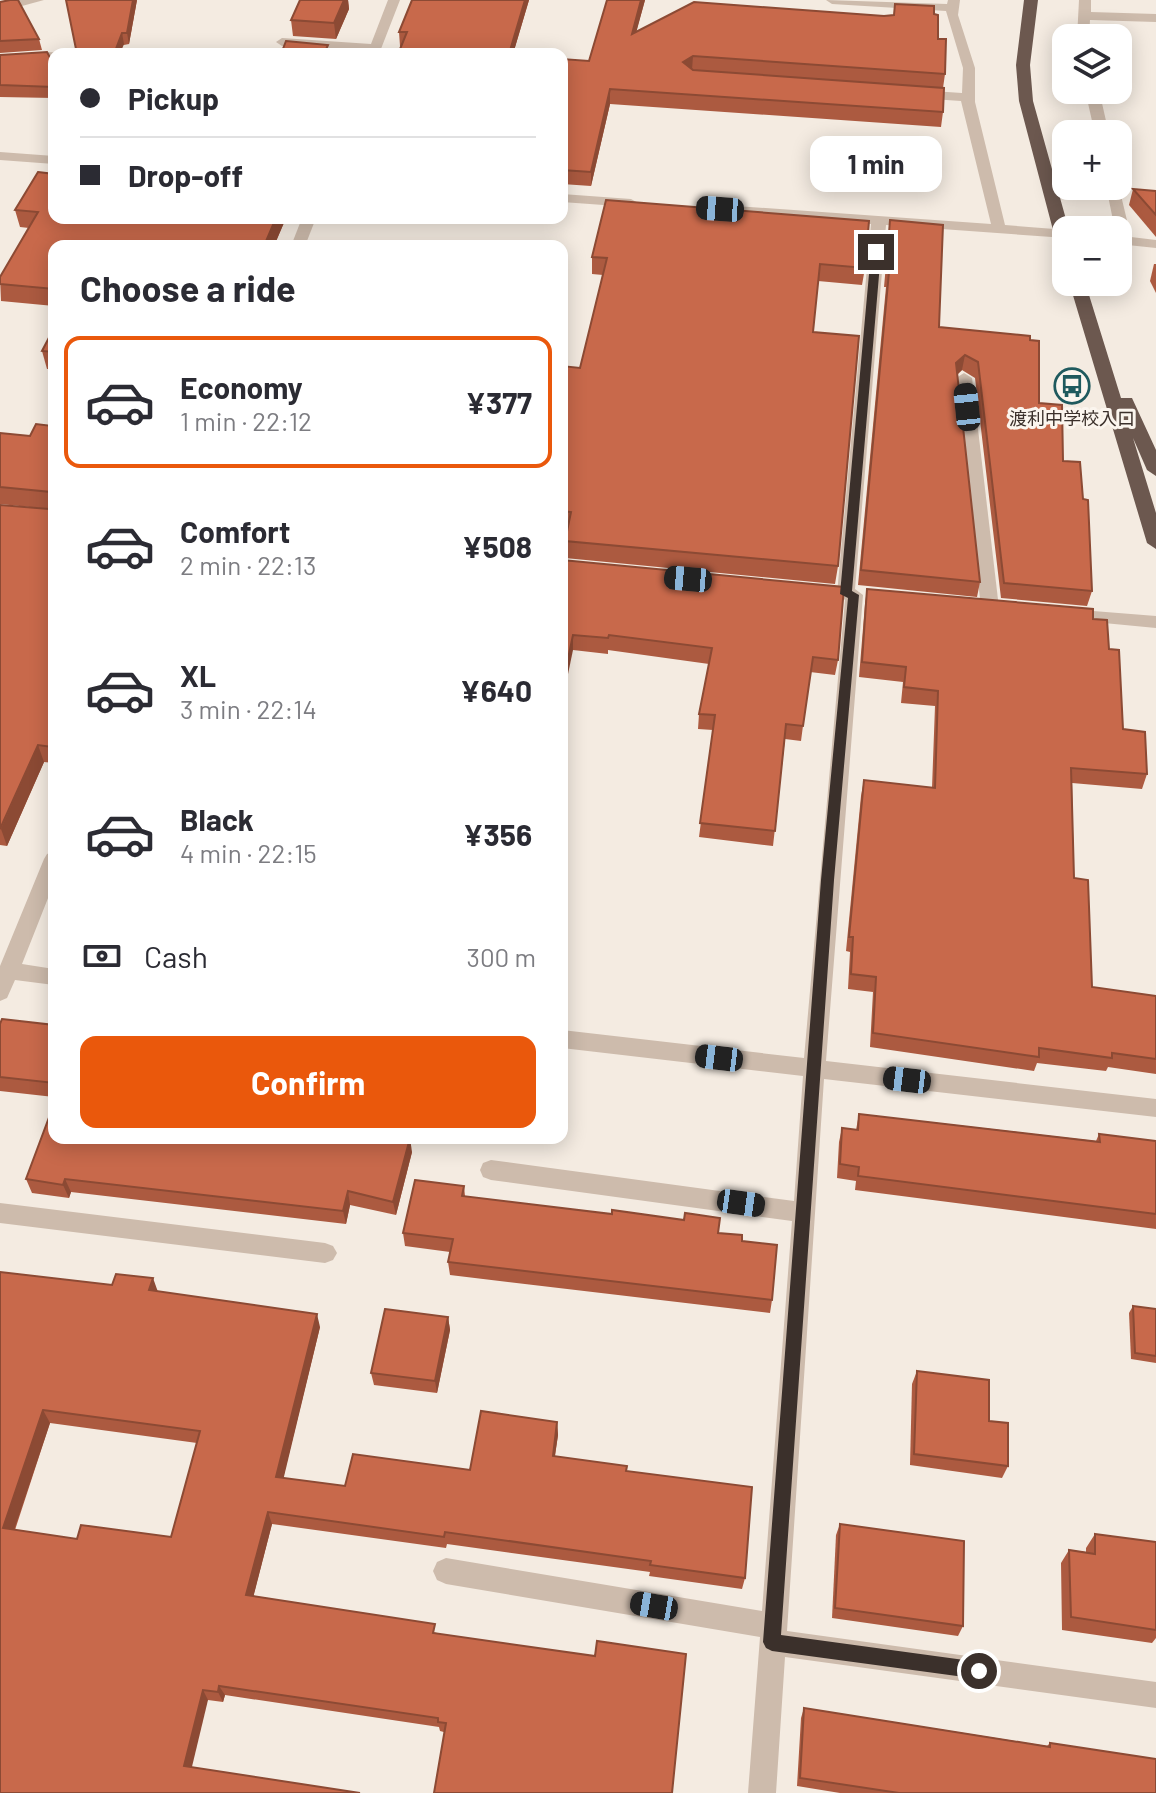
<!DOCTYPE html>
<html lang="en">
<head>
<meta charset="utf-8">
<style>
	body { margin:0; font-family:Barlow,"Noto Sans JP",sans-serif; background:#f7f7f7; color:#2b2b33; height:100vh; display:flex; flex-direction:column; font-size:30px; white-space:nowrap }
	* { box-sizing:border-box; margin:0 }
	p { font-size:26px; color:#7c7c81 }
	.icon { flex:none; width:44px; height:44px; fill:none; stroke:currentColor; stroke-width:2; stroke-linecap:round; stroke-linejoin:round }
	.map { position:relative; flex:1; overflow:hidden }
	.side { position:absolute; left:48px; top:240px; width:520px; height:904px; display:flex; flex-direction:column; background:#fff; border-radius:16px; box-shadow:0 4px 20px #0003 }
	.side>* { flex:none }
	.hud { position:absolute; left:48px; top:48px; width:520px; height:176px; border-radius:16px; box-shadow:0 4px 20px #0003; display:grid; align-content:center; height:176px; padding:0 32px; background:#fff }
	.tools { position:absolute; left:1052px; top:24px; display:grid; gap:16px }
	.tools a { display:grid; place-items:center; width:80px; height:80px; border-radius:16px; background:#fff; box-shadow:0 4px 20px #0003; font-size:40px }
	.end { position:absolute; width:36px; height:36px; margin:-18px; border:10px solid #3b302b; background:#fff; box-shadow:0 0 0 4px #fff }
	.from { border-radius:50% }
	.bubble { position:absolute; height:56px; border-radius:16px; background:#fff; box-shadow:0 4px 20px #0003; font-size:26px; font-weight:700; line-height:56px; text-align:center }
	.car { position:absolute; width:24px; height:48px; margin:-24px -12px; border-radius:10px; box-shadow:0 0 6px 2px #0007; background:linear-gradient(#222 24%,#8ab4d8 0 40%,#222 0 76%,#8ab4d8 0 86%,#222 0) }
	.hud b { display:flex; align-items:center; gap:28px; height:76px; font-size:30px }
	.hud b+b { border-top:2px solid #e1e1e2 }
	.hud i { width:20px; height:20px; background:#2b2b33 }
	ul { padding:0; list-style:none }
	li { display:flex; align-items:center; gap:24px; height:132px; margin:0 16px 12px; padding:0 16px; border:4px solid transparent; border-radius:16px }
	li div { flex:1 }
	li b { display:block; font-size:30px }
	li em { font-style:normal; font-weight:700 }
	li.current { border-color:#ea580c }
	li>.icon { width:72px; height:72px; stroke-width:1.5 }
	h2 { padding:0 32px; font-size:36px; line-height:96px }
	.pay { display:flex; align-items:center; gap:20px; height:88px; padding:0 32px; font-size:30px }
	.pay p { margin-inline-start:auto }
	.action { display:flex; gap:16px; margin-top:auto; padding:16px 32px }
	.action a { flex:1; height:92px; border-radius:16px; background:#ea580c; color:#fff; font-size:32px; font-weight:700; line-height:92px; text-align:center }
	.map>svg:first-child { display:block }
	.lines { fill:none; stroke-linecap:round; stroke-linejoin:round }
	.minor { fill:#cdbbac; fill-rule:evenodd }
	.tertiary { fill:#cdbbac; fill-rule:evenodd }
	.trunk { fill:#6c584f; fill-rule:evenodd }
	.wall { fill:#ac5a40; fill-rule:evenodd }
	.shaded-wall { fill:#8c4a34 }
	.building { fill:#c8694b; stroke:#8c4a34; stroke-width:2; fill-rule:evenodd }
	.route { fill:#3b302b }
	.labels { text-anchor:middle; stroke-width:6; stroke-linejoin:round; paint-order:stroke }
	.far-poi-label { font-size:18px; fill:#3b302b; stroke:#fbf5ee }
</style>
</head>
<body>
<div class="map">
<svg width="1156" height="1793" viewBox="0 0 1156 1793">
	<rect width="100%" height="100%" fill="#f4ebe1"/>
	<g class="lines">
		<!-- minor -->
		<g class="minor">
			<polygon points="388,0 400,0 379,54 282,46 276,42 282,38 371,44"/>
			<polygon points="826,0 947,4 948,0 960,0 958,15 975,68 975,102 1005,225 1067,230 1066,238 886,225 855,589 863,595 826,1061 1156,1099 1156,1117 824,1079 787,1631 1156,1682 1156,1708 785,1657 776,1793 748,1793 760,1637 446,1584 437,1580 433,1571 437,1562 446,1558 762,1611 792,1221 491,1180 483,1177 480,1170 483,1163 491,1160 794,1201 803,1076 562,1048 562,1030 804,1058 845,600 837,594 871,224 707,212 700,208 707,204 991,224 961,101 917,98 910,94 917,90 962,93 963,68 946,11 832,4"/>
			<polygon points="1079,0 1091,0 1091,12 1156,14 1156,22 1090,20 1089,38 1077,38"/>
			<polygon points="54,52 59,54 54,54 54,60 0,64 0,56"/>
			<polygon points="1085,90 1099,90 1109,134 1095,134"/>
			<polygon points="0,152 54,156 54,164 0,160"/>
			<polygon points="1118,183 1131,237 1156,240 1156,248 1118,244 1118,230 1115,230 1106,186 1118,186"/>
			<polygon points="562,194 631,199 638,203 631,207 562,202"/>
			<polygon points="302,218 316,218 305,246 291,246"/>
			<polygon points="964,373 972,378 999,608 990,614 981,608 956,378"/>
			<polygon points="1068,609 1156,616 1156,628 1062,619 1059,615"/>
			<polygon points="54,851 54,883 22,964 54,969 54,985 15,980 7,998 0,1001 0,966 44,859 47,854"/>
			<polygon points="0,1203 325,1243 333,1246 337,1253 333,1260 325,1263 0,1223"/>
		</g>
		<!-- tertiary -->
		<polygon class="tertiary" points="20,0 44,0 0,12 0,4"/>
		<!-- trunk -->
		<g class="trunk">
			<polygon points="1024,0 1038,0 1030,65 1033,101 1069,230 1066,230 1066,254 1058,249 1019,101 1016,65"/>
			<polygon points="1069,282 1085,282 1121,398 1132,398 1156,450 1156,476 1147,470 1133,438 1156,513 1156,549 1147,543"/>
		</g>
	</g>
	<!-- wall -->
	<g class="wall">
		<polygon points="137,0 129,44 77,54"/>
		<polygon points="300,0 348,0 349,9 336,39 293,36 291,20"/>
		<polygon points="412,0 529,0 513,54 398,54 402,46 400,46 399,32"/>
		<polygon points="607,0 645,0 636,32 894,15 895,4 934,14 945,74 943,88 943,112 941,127 610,104 591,186 562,184 562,59 589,61"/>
		<polygon points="0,2 39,39 42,50 0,53"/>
		<polygon points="0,55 54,65 54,98 0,97"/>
		<polygon points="38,172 54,218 286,218 274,246 54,246 54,306 1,301 0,277 29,228 20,227 15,210"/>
		<polygon points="1133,189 1156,191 1156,237 1129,205"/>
		<polygon points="606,200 865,268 862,285 818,281 813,332 838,566 835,584 565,558 565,541 567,529 562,529 562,366 580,368 603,275 592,274 592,257"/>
		<polygon points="890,220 939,327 1030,340 1039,403 1063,461 1083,499 1092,591 1087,606 1001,598 975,378 962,370 957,375 980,582 977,597 858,585 886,287 884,287"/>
		<polygon points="1154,264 1156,264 1156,293 1150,281"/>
		<polygon points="54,328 54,369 47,369 42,351"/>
		<polygon points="54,423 54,763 44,762 7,846 0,845 0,505 49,509 0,504 0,433 30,436 52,426"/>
		<polygon points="562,560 838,660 835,675 810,672 801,741 785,739 773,846 699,837 713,730 698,729 699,714 709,664 608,650 608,654 573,650"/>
		<polygon points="867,589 1093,619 1109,649 1123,729 1147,774 1142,789 1072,783 1074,878 1092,987 1156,996 1156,1074 1108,1067 1106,1071 1037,1063 1034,1071 870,1047 873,992 848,989 850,952 846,951 861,796 864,780 932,788 935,706 901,703 903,682 859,677 865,604"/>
		<polygon points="0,1024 54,1025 54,1097 0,1091"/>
		<polygon points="859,1114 1096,1141 1099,1134 1156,1141 1156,1229 855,1190 856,1181 837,1178 839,1142 842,1128 856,1130"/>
		<polygon points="412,1152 396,1215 350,1205 346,1224 71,1192 69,1198 32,1193 26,1179"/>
		<polygon points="464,1186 465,1196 718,1233 742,1241 772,1300 770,1313 450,1275 448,1262 450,1252 405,1246 403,1233"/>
		<path d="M 0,1272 L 158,1292 L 320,1327 L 283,1478 L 345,1486 L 470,1470 L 557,1422 L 558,1435 L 555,1456 L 626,1471 L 745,1578 L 742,1589 L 649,1576 L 650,1572 L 447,1544 L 446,1548 L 272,1524 L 253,1597 L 437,1633 L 672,1793 L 440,1731 L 439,1727 L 225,1695 L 223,1702 L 208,1700 L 0,1793 ZM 50,1423 L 197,1443 L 171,1537 L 77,1539 L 15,1530 Z"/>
		<polygon points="1133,1306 1156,1309 1156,1363 1131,1359 1129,1313"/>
		<polygon points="448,1317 450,1330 437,1393 374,1385 371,1373"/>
		<polygon points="917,1371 989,1421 1008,1466 1002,1478 910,1465 912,1384"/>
		<polygon points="840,1524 963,1626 958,1636 832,1618 836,1535"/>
		<polygon points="1095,1534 1156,1630 1156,1638 1152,1643 1062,1630 1061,1563 1069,1550 1086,1552 1086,1548"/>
		<polygon points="804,1708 1047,1746 1050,1743 1156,1793 840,1793 797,1786 801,1718"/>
	</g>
	<!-- shaded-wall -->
	<g class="shaded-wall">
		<polygon points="133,0 137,0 129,44 127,33"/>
		<polygon points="344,0 348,0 349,9 336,39 334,23"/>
		<polygon points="525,0 529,0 513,54 509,54"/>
		<polygon points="641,0 645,0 632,48 632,34"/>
		<polygon points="122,33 124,44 120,54 114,54"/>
		<polygon points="693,56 692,70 683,62"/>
		<polygon points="610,89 610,104 591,186 591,172"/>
		<polygon points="276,218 286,218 274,246 264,246"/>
		<polygon points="965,355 962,370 953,378 956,363"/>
		<polygon points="573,635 573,650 562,703 562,687"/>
		<polygon points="38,745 44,762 7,846 1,829"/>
		<polygon points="410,1138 412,1152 396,1215 393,1202"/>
		<polygon points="65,1179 71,1192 69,1198 63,1185"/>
		<polygon points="348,1191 350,1205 346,1224 343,1211"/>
		<polygon points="153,1278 158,1292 149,1290"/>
		<polygon points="317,1314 320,1327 281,1489 276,1477"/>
		<polygon points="448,1317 450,1330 437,1393 435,1381"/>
		<polygon points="43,1410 50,1423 11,1539 3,1528"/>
		<polygon points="557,1422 558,1435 553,1468 553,1456"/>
		<polygon points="268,1512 272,1524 251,1606 246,1595"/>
		<polygon points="219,1686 225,1695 223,1702 218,1692"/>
		<polygon points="203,1690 208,1700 190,1775 184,1766"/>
	</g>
	<!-- building -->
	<g class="building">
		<polygon points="10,0 18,0 39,39 0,41 0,2"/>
		<polygon points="66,0 133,0 127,33 122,33 114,54 77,54"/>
		<polygon points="300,0 344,0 334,23 291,20"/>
		<polygon points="412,0 525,0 509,54 398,54 407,32 399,32"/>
		<polygon points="607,0 641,0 632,34 694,2 884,16 894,15 895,4 934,6 934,14 938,15 938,39 946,39 945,74 693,56 683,62 693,70 944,88 943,112 610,89 591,172 562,170 562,59 589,61"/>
		<polygon points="286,41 328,45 324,54 281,54"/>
		<polygon points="47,52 54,65 54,87 0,85 0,55"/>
		<polygon points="38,172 54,174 54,218 276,218 264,246 54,246 54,289 0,284 0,277 38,212 15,210"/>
		<polygon points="1133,189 1156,191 1156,215"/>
		<polygon points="606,200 869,221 865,268 820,264 813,332 859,336 838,566 565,541 571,512 562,511 562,366 580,368 607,258 592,257"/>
		<polygon points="890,220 943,225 939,327 1030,336 1030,340 1039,341 1039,403 1062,405 1063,461 1080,462 1083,499 1088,500 1092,591 1004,583 978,362 965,355 956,363 980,582 861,570 889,272 886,272"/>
		<polygon points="54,328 54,352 42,351"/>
		<polygon points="54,423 54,741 52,747 38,745 0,829 0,505 49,509 52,506 51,492 0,487 0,433 30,436 36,424 52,426"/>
		<polygon points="562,560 844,587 838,660 813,657 803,726 786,724 775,831 700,823 715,715 699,714 712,648 609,635 608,638 573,635 562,687"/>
		<polygon points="867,589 1093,609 1093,619 1107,620 1109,649 1119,650 1123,729 1145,732 1147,774 1071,768 1074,878 1088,880 1092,987 1156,996 1156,1059 1112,1053 1112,1058 1039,1048 1039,1057 873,1033 876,977 851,974 853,937 849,937 864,780 935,788 938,691 904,687 906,667 862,662"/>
		<polygon points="2,1019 54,1025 54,1083 0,1077 0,1024"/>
		<polygon points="54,1104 54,1138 410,1138 393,1202 348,1191 343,1211 65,1179 63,1185 26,1179"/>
		<polygon points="859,1114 1100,1142 1099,1134 1156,1141 1156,1214 858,1176 859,1167 840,1164 842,1128 858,1130"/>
		<polygon points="415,1180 464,1186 462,1196 612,1214 612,1210 684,1220 685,1213 720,1218 718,1233 742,1235 742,1241 777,1245 772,1300 448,1262 453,1239 403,1233"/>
		<path d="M 0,1272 L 112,1285 L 116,1274 L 153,1278 L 149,1290 L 317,1314 L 276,1477 L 345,1486 L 353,1454 L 470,1470 L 481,1411 L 557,1422 L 553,1456 L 627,1466 L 626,1471 L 752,1487 L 745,1578 L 650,1565 L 651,1561 L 445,1532 L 444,1537 L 268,1512 L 246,1595 L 435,1624 L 433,1633 L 595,1656 L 597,1641 L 686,1654 L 672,1793 L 434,1793 L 446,1723 L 438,1722 L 438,1718 L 219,1686 L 218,1692 L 203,1690 L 184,1766 L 360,1793 L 0,1793 ZM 43,1410 L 200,1431 L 171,1537 L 81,1525 L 77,1539 L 3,1528 Z"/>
		<polygon points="1133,1306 1156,1309 1156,1356 1135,1353"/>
		<polygon points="385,1309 448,1317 435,1381 371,1373"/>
		<polygon points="917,1371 989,1380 989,1421 1008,1423 1008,1466 914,1454"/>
		<polygon points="840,1524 964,1541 963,1626 835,1608"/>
		<polygon points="1095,1534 1156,1542 1156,1630 1071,1617 1069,1550 1095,1554"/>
		<polygon points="804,1708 1050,1747 1050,1743 1156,1759 1156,1793 899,1793 800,1778"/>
	</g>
	<!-- route -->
	<polygon class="route" points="876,249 881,252 852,591 859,595 834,880 781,1635 979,1662 985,1664 987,1671 985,1677 979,1679 772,1651 766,1648 763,1642 821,880 848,598 840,594 871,252"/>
	<!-- icons -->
	<defs>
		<symbol id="bus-ring" viewBox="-11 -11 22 22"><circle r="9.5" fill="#fbf5ee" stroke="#1f5a5e" stroke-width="1.5"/><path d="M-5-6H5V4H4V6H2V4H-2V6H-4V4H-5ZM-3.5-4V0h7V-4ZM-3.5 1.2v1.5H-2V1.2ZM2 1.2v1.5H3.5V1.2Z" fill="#1f5a5e"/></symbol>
	</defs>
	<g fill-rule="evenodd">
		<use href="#bus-ring" x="1052" y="366" width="40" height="40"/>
	</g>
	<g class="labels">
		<!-- far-poi labels -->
		<g class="far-poi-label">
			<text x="1072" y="425">渡利中学校入口</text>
		</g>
	</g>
</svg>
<div class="tools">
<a><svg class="icon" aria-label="layers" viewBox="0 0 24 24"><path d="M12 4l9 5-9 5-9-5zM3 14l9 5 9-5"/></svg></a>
<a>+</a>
<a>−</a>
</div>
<i class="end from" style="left:979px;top:1671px"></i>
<i class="end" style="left:876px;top:252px"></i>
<div class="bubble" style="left:810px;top:136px;width:132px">1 min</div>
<i class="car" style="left:720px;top:209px;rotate:274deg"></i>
<i class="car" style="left:967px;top:407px;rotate:354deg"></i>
<i class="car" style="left:688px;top:579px;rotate:275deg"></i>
<i class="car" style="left:719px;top:1058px;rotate:277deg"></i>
<i class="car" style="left:907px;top:1080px;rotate:277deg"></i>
<i class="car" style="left:741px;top:1203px;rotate:98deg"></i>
<i class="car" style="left:654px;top:1606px;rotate:280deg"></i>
<div class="hud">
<b><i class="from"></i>Pickup</b>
<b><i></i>Drop-off</b>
</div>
<section class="side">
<h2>Choose a ride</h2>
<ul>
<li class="current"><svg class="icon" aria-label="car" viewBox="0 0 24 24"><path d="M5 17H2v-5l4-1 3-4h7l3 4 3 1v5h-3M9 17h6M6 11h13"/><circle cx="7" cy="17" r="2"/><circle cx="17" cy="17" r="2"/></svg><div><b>Economy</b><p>1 min · 22:12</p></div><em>¥377</em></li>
<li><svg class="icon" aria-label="car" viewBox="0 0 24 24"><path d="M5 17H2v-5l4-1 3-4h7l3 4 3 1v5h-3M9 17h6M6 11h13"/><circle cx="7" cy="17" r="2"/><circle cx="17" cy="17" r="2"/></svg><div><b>Comfort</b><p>2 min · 22:13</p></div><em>¥508</em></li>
<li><svg class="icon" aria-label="car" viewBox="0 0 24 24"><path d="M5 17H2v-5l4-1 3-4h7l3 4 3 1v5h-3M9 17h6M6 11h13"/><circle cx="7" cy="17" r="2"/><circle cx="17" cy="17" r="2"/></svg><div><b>XL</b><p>3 min · 22:14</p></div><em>¥640</em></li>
<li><svg class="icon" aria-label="car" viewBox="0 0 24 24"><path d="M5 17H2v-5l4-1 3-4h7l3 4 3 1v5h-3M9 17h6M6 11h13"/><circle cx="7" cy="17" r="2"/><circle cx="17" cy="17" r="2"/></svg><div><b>Black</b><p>4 min · 22:15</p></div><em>¥356</em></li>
</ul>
<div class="pay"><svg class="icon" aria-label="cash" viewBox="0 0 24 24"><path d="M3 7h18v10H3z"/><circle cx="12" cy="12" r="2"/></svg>Cash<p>300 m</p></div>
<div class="action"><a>Confirm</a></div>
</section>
</div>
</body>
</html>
